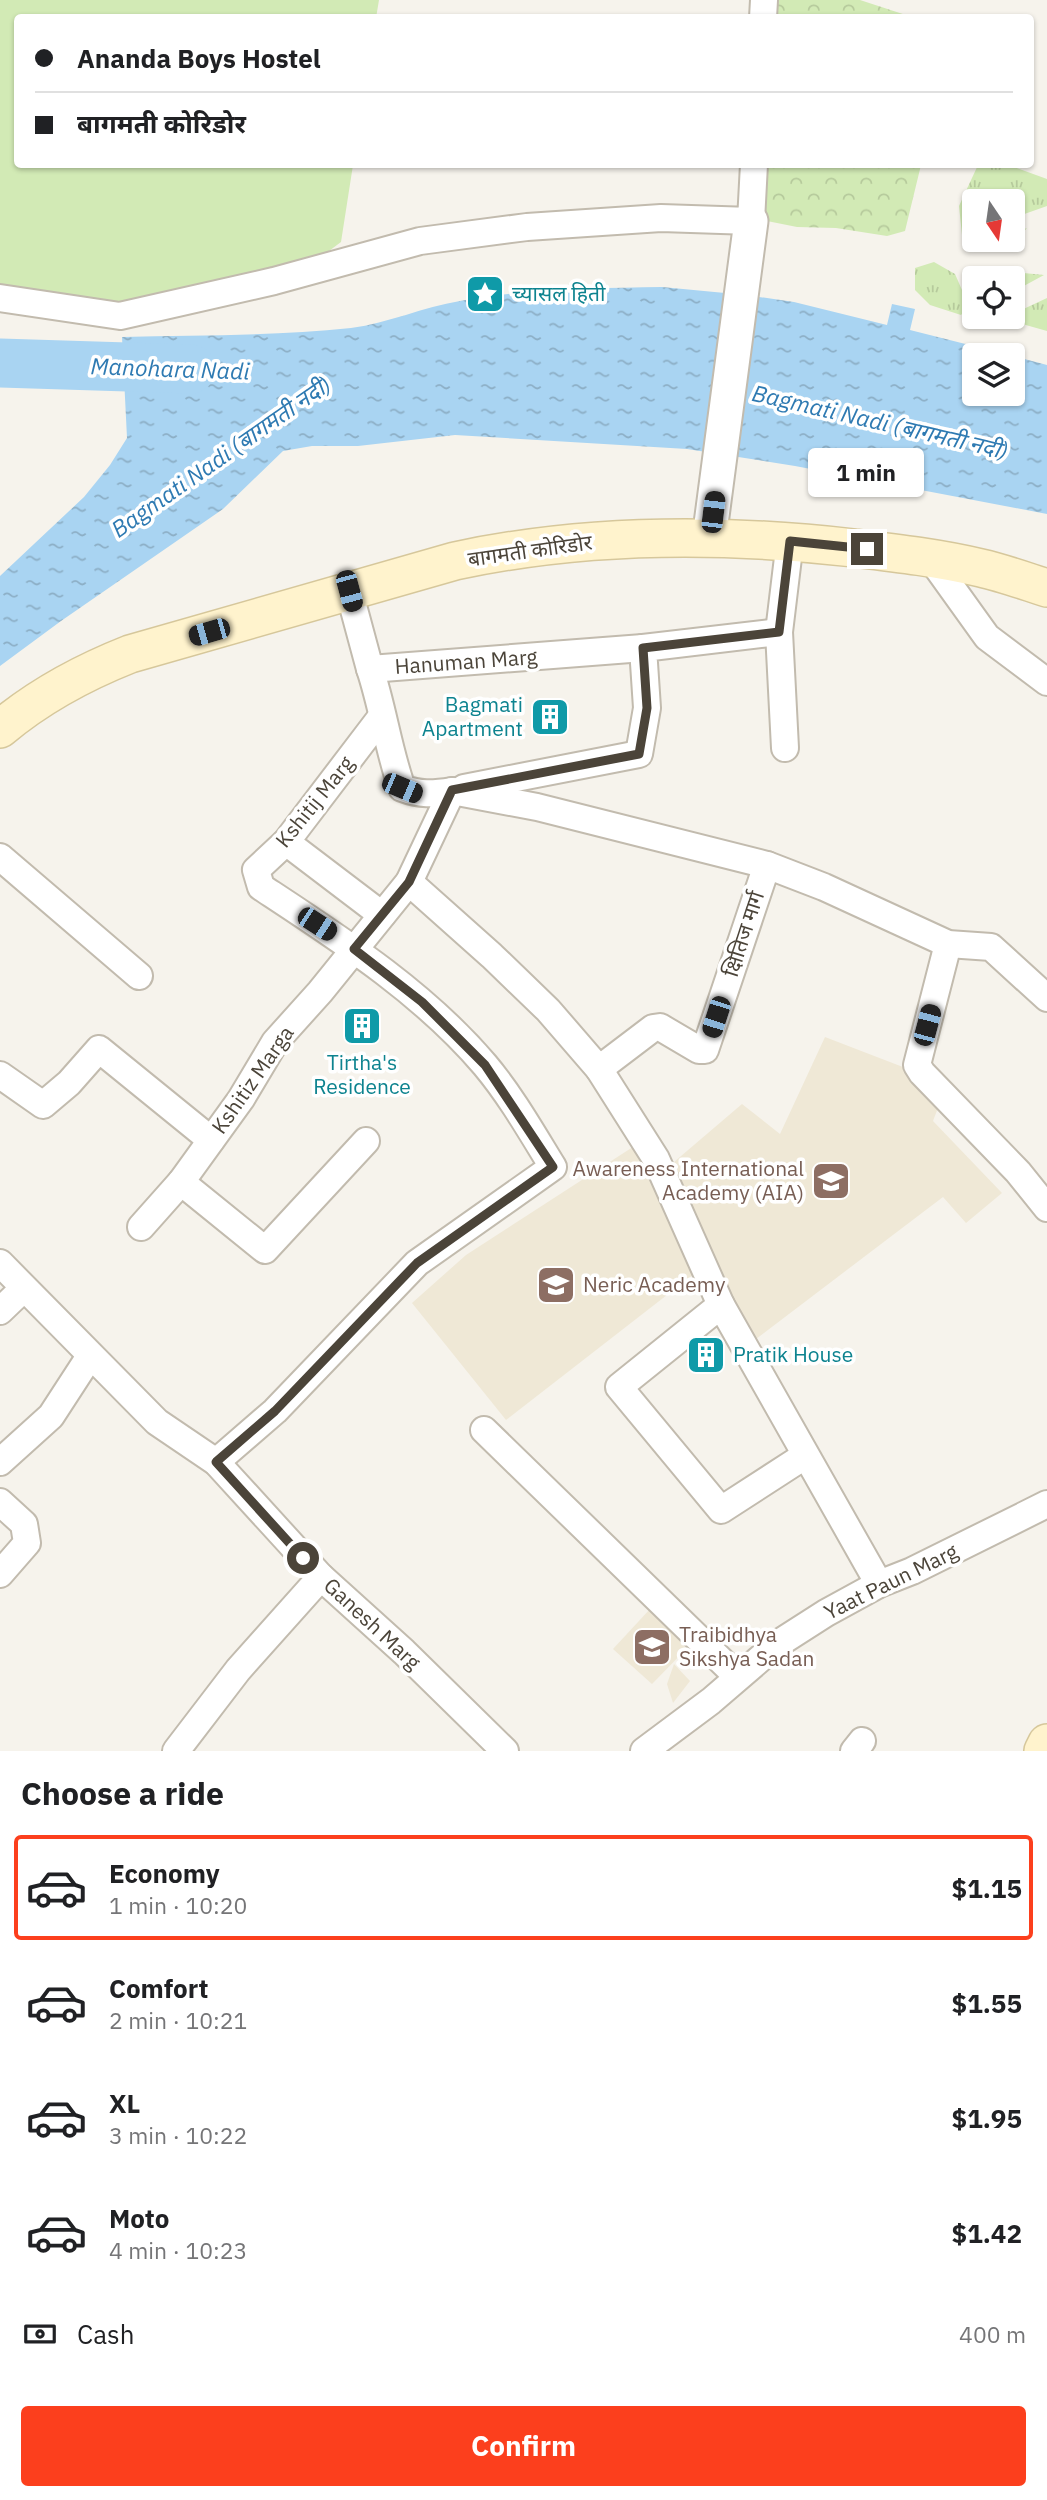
<!DOCTYPE html>
<html lang="en">
<head>
<meta charset="utf-8">
<style>
	body { margin:0; font-family:"IBM Plex Sans","Noto Sans Devanagari",sans-serif; background:#f2f2f2; color:#202124; height:100vh; display:flex; flex-direction:column; font-size:26px; white-space:nowrap }
	* { box-sizing:border-box; margin:0 }
	p { font-size:23px; color:#757577 }
	.icon { flex:none; width:38px; height:38px; fill:none; stroke:currentColor; stroke-width:2; stroke-linecap:round; stroke-linejoin:round }
	.map { position:relative; height:1751px; overflow:hidden }
	.panel { display:flex; flex-direction:column; background:#fff; flex:1 }
	.panel>* { flex:none }
	.hud { position:absolute; left:14px; top:14px; width:1020px; height:154px; border-radius:7px; box-shadow:0 2px 5px #0004; display:grid; align-content:center; height:154px; padding:0 21px; background:#fff }
	.needle { width:46px; rotate:167deg }
	.tools { position:absolute; left:962px; top:189px; display:grid; gap:14px }
	.tools a { display:grid; place-items:center; width:63px; height:63px; border-radius:7px; background:#fff; box-shadow:0 2px 5px #0004; font-size:35px }
	.end { position:absolute; width:32px; height:32px; margin:-16px; border:9px solid #4b4439; background:#fff; box-shadow:0 0 0 4px #fff }
	.from { border-radius:50% }
	.bubble { position:absolute; height:49px; border-radius:7px; background:#fff; box-shadow:0 2px 5px #0004; font-size:23px; font-weight:700; line-height:49px; text-align:center }
	.car { position:absolute; width:21px; height:42px; margin:-21px -10px; border-radius:9px; box-shadow:0 0 5px 2px #0007; background:linear-gradient(#222 24%,#8ab4d8 0 40%,#222 0 76%,#8ab4d8 0 86%,#222 0) }
	.hud b { display:flex; align-items:center; gap:24px; height:66px; font-size:26px }
	.hud b+b { border-top:2px solid #e0e0e0 }
	.hud i { width:18px; height:18px; background:#202124 }
	ul { padding:0; list-style:none }
	li { display:flex; align-items:center; gap:21px; height:105px; margin:0 14px 10px; padding:0 7px; border:4px solid transparent; border-radius:7px }
	li div { flex:1 }
	li b { display:block; font-size:26px }
	li em { font-style:normal; font-weight:700 }
	li.selected { border-color:#fc3f1d }
	li>.icon { width:63px; height:63px; stroke-width:1.5 }
	h2 { padding:0 21px; font-size:32px; line-height:84px }
	.pay { display:flex; align-items:center; gap:18px; height:77px; padding:0 21px; font-size:26px }
	.pay p { margin-inline-start:auto }
	.cta { display:flex; gap:14px; margin-top:auto; padding:14px 21px }
	.cta a { flex:1; height:80px; border-radius:7px; background:#fc3f1d; color:#fff; font-size:28px; font-weight:700; line-height:80px; text-align:center }
	.map>svg:first-child { display:block }
	.education { fill:#efe8d6 }
	.grass { fill:url(#grass-tufts) }
	.forest { fill:url(#forest-crowns) }
	.cemetery { fill:url(#cemetery-stones) }
	.park { fill:#d2eab5 }
	.water { fill:url(#water-ripples) }
	.lines { fill:none; stroke-linecap:round; stroke-linejoin:round }
	.river { stroke:#a9d4f2; stroke-width:49 }
	.minor-casing { stroke:#c2bbae; stroke-width:30 }
	.tertiary-casing { stroke:#c2bbae; stroke-width:37 }
	.secondary-casing { stroke:#d6c79b; stroke-width:40 }
	.minor { stroke:#fff; stroke-width:26 }
	.tertiary { stroke:#fff; stroke-width:33 }
	.secondary { stroke:#fff3cd; stroke-width:37 }
	.route { stroke:#4b4439; stroke-width:9 }
	.labels { text-anchor:middle; stroke-width:7; stroke-linejoin:round; paint-order:stroke }
	.culture-label { font-size:21px; fill:#0d838f; stroke:#fff; text-anchor:start }
	.street-label { font-size:21px; fill:#4b4439; stroke:#fff }
	.education-label { font-size:21px; fill:#785e54; stroke:#fff; text-anchor:start }
	.water-label { font-size:23px; font-style:italic; fill:#2e7ab2; stroke:#fff }
</style>
</head>
<body>
<div class="map">
<svg width="1047" height="1751" viewBox="0 0 1047 1751">
	<defs>
		<pattern id="grass-tufts" width="24" height="20" patternUnits="userSpaceOnUse" patternTransform="scale(1.75)"><rect width="24" height="20" fill="#d2eab5"/><path d="M3 7l-1-3M5 7V3M7 7l1-3M15 17l-1-3M17 17v-4M19 17l1-3" fill="none" stroke="#b6ca9c"/></pattern>
		<pattern id="forest-crowns" width="20" height="18" patternUnits="userSpaceOnUse" patternTransform="scale(1.75)"><rect width="20" height="18" fill="#d2eab5"/><path d="M2 6a3 3 0 1 1 6 0M12 15a3 3 0 1 1 6 0" fill="none" stroke="#b6ca9c"/></pattern>
		<pattern id="cemetery-stones" width="16" height="16" patternUnits="userSpaceOnUse" patternTransform="scale(1.75)"><rect width="16" height="16" fill="#d2eab5"/><path d="M2 7V4a2 2 0 0 1 4 0v3zM10 15v-3a2 2 0 0 1 4 0v3z" fill="#b6ca9c"/></pattern>
		<pattern id="water-ripples" width="26" height="14" patternUnits="userSpaceOnUse" patternTransform="scale(1.75)"><rect width="26" height="14" fill="#a9d4f2"/><path d="M2 4q2-2 4 0t4 0M15 11q2-2 4 0t4 0" fill="none" stroke="#8caec5"/></pattern>
	</defs>
	<rect width="100%" height="100%" fill="#f6f3ec"/>
	<!-- education -->
	<g class="education">
		<polygon points="825,1037 947,1084 933,1121 1002,1193 966,1223 943,1197 752,1342 667,1168 742,1104 780,1134"/>
		<polygon points="639,1143 703,1267 506,1420 412,1303 466,1255"/>
		<polygon points="651,1608 691,1644 652,1684 613,1649"/>
		<polygon points="674,1664 690,1681 673,1703 667,1684"/>
	</g>
	<!-- grass -->
	<g class="grass">
		<polygon points="978,165 1008,165 1047,179 1047,206 1013,218 1013,201 975,201 975,231 962,235 959,206"/>
		<polygon points="934,262 955,274 969,306 961,315 930,305 915,290 915,268"/>
		<polygon points="1014,272 1044,275 1013,292 1013,278 1010,278"/>
		<polygon points="1047,298 1047,331 1004,319 1013,317 1013,314"/>
	</g>
	<!-- forest -->
	<g class="forest">
		<polygon points="778,0 860,0 912,17 776,18"/>
		<polygon points="760,165 921,165 905,231 887,236 836,228 797,227 767,221 757,216"/>
	</g>
	<!-- cemetery -->
	<polygon class="cemetery" points="1027,228 1006,251 974,246 992,240 1013,240 1013,233"/>
	<!-- park -->
	<polygon class="park" points="0,0 379,0 376,18 18,18 18,164 353,165 341,242 321,257 119,308 0,284"/>
	<!-- water -->
	<path class="water" d="M 662,287 L 746,295 L 794,302 L 887,325 L 892,304 L 915,309 L 910,330 L 1009,355 L 975,355 L 975,394 L 1013,394 L 1013,356 L 1047,365 L 1047,514 L 795,466 L 687,449 L 455,435 L 358,446 L 312,446 L 283,451 L 223,509 L 61,621 L 0,666 L 0,576 L 84,497 L 110,465 L 127,438 L 122,337 C 198,335 275,336 351,328 C 389,323 423,307 460,301 C 524,289 596,288 662,287 Z"/>
	<g class="lines">
		<!-- river -->
		<polyline class="river" points="0,363 191,369"/>
		<defs>
			<g id="minor">
				<polyline points="763,18 764,0"/>
				<polyline points="0,298 120,316 274,281 420,241 527,227 661,218 751,221 754,164"/>
				<polyline points="931,559 987,637 1047,682"/>
				<polyline points="349,591 370,669 643,648"/>
				<polyline points="785,748 779,632 790,541"/>
				<polyline points="464,788 639,754 647,708 643,648 779,632"/>
				<polyline points="452,791 537,807 767,865 824,887 948,944 991,947 1047,998"/>
				<polyline points="286,842 382,915"/>
				<polyline points="0,857 139,976"/>
				<polyline points="409,882 492,956 548,1010 599,1069 653,1028 660,1027 699,1050 705,1050 767,865"/>
				<polyline points="948,944 917,1065 922,1073 1018,1172 1047,1208"/>
				<polyline points="599,1069 656,1159 721,1305"/>
				<polyline points="0,1075 43,1105 69,1083 99,1049 211,1140"/>
				<polyline points="181,1182 265,1250 366,1141"/>
				<path d="M 141,1227 L 181,1182 L 241,1099 L 275,1042 L 320,992 L 409,882 L 452,791 C 433,794 420,795 402,788 C 388,749 383,708 370,669"/>
				<polyline points="0,1263 157,1422 216,1462 321,1577 404,1652 505,1751"/>
				<polyline points="0,1311 24,1288"/>
				<polyline points="484,1430 738,1677"/>
				<polyline points="806,1455 721,1510 619,1387 721,1305 879,1584"/>
				<polyline points="0,1462 51,1416 90,1356"/>
				<path d="M 216,1462 L 275,1411 L 417,1263 L 553,1167 C 532,1133 511,1096 485,1065 C 423,992 340,939 261,887 L 256,870 L 286,842 L 382,716"/>
				<polyline points="0,1502 24,1524 27,1543 0,1574"/>
				<polyline points="176,1751 238,1670 321,1577"/>
				<polyline points="644,1751 711,1701 776,1645 826,1613 879,1584 912,1571 1047,1504"/>
				<polyline points="854,1751 862,1741"/>
			</g>
			<polyline id="tertiary" points="709,539 751,221"/>
			<g id="secondary">
				<path d="M 0,729 C 39,696 82,673 130,654 L 455,561 C 585,533 723,533 854,548 C 896,553 939,558 981,568 C 1003,573 1025,581 1047,588"/>
				<polyline points="1043,1751 1047,1743"/>
			</g>
		</defs>
		<!-- minor casing -->
		<use href="#minor" class="minor-casing"/>
		<!-- tertiary casing -->
		<use href="#tertiary" class="tertiary-casing"/>
		<!-- secondary casing -->
		<use href="#secondary" class="secondary-casing"/>
		<!-- minor -->
		<use href="#minor" class="minor"/>
		<!-- tertiary -->
		<use href="#tertiary" class="tertiary"/>
		<!-- secondary -->
		<use href="#secondary" class="secondary"/>
	</g>
	<g class="lines">
		<!-- route -->
		<polyline class="route" points="303,1558 216,1462 275,1411 417,1263 553,1167 485,1065 422,1002 354,949 409,882 452,790 639,754 647,708 643,648 779,632 790,541 867,549"/>
	</g>
	<!-- icons -->
	<defs>
		<symbol id="sight-square" viewBox="-11 -11 22 22"><rect x="-9" y="-9" width="18" height="18" rx="4" fill="#0f9aa8" stroke="#fff"/><path d="M0-6L1.8-2.2L6-1.7L2.9 1.2L3.7 5.4L0 3.3L-3.7 5.4L-2.9 1.2L-6-1.7L-1.8-2.2Z" fill="#fff"/></symbol>
		<symbol id="building-square" viewBox="-11 -11 22 22"><rect x="-9" y="-9" width="18" height="18" rx="4" fill="#0f9aa8" stroke="#fff"/><path d="M-4-6H4V6H1V3H-1V6H-4ZM-2.5-4.3h1.7v1.8h-1.7ZM.8-4.3h1.7v1.8H.8ZM-2.5-1h1.7V.8h-1.7ZM.8-1h1.7V.8H.8Z" fill="#fff"/></symbol>
		<symbol id="school-square" viewBox="-11 -11 22 22"><rect x="-9" y="-9" width="18" height="18" rx="4" fill="#8d6e63" stroke="#fff"/><path d="M0-5L7-2L0 1L-7-2ZM-4 1L0 2.5L4 1V4Q0 6-4 4Z" fill="#fff"/></symbol>
	</defs>
	<g fill-rule="evenodd">
		<use href="#sight-square" x="463" y="272" width="44" height="44"/>
		<use href="#building-square" x="528" y="695" width="44" height="44"/>
		<use href="#building-square" x="340" y="1004" width="44" height="44"/>
		<use href="#school-square" x="809" y="1159" width="44" height="44"/>
		<use href="#school-square" x="534" y="1263" width="44" height="44"/>
		<use href="#building-square" x="684" y="1333" width="44" height="44"/>
		<use href="#school-square" x="630" y="1625" width="44" height="44"/>
	</g>
	<g class="labels">
		<!-- culture labels -->
		<g class="culture-label">
			<text x="512" y="301">च्यासल हिती</text>
			<text x="523" y="712" text-anchor="end">Bagmati<tspan x="523" dy="24">Apartment</tspan></text>
			<text x="362" y="1070" text-anchor="middle">Tirtha's<tspan x="362" dy="24">Residence</tspan></text>
			<text x="733" y="1362">Pratik House</text>
		</g>
		<!-- street labels -->
		<g class="street-label">
			<text transform="translate(530 551) rotate(-8)" y="7">बागमती कोरिडोर</text>
			<text transform="translate(466 662) rotate(-4)" y="7">Hanuman Marg</text>
			<text transform="translate(315 802) rotate(-51)" y="7">Kshitij Marg</text>
			<text transform="translate(744 934) rotate(-72)" y="7">क्षितिज मार्ग</text>
			<text transform="translate(253 1080) rotate(-55)" y="7">Kshitiz Marga</text>
			<text transform="translate(891 1582) rotate(-26)" y="7">Yaat Paun Marg</text>
			<text transform="translate(372 1624) rotate(43)" y="7">Ganesh Marg</text>
		</g>
		<!-- education labels -->
		<g class="education-label">
			<text x="804" y="1176" text-anchor="end">Awareness International<tspan x="804" dy="24">Academy (AIA)</tspan></text>
			<text x="583" y="1292">Neric Academy</text>
			<text x="679" y="1642">Traibidhya<tspan x="679" dy="24">Sikshya Sadan</tspan></text>
		</g>
		<!-- water labels -->
		<g class="water-label">
			<text transform="translate(170 369) rotate(2)" y="8">Manohara Nadi</text>
			<text transform="translate(880 422) rotate(13)" y="8">Bagmati Nadi (बागमती नदी)</text>
			<text transform="translate(221 457) rotate(-35)" y="8">Bagmati Nadi (बागमती नदी)</text>
		</g>
	</g>
</svg>
<div class="tools">
<a><svg class="needle" viewBox="-14 -14 28 28"><path d="M0-13l5 13h-10z" fill="#e53935"/><path d="M0 13l5-13h-10z" fill="#757577"/></svg></a>
<a><svg class="icon" aria-label="locate" viewBox="0 0 24 24"><circle cx="12" cy="12" r="6"/><path d="M12 2v4M12 18v4M2 12h4M18 12h4"/></svg></a>
<a><svg class="icon" aria-label="layers" viewBox="0 0 24 24"><path d="M12 4l9 5-9 5-9-5zM3 14l9 5 9-5"/></svg></a>
</div>
<i class="end from" style="left:303px;top:1558px"></i>
<i class="end" style="left:867px;top:549px"></i>
<div class="bubble" style="left:808px;top:448px;width:116px">1 min</div>
<i class="car" style="left:713px;top:512px;rotate:7deg"></i>
<i class="car" style="left:349px;top:591px;rotate:165deg"></i>
<i class="car" style="left:209px;top:632px;rotate:254deg"></i>
<i class="car" style="left:402px;top:788px;rotate:113deg"></i>
<i class="car" style="left:317px;top:924px;rotate:123deg"></i>
<i class="car" style="left:716px;top:1017px;rotate:198deg"></i>
<i class="car" style="left:927px;top:1025px;rotate:15deg"></i>
<div class="hud">
<b><i class="from"></i>Ananda Boys Hostel</b>
<b><i></i>बागमती कोरिडोर</b>
</div>
</div>
<section class="panel">
<h2>Choose a ride</h2>
<ul>
<li class="selected"><svg class="icon" aria-label="car" viewBox="0 0 24 24"><path d="M5 17H2v-5l4-1 3-4h7l3 4 3 1v5h-3M9 17h6M6 11h13"/><circle cx="7" cy="17" r="2"/><circle cx="17" cy="17" r="2"/></svg><div><b>Economy</b><p>1 min · 10:20</p></div><em>$1.15</em></li>
<li><svg class="icon" aria-label="car" viewBox="0 0 24 24"><path d="M5 17H2v-5l4-1 3-4h7l3 4 3 1v5h-3M9 17h6M6 11h13"/><circle cx="7" cy="17" r="2"/><circle cx="17" cy="17" r="2"/></svg><div><b>Comfort</b><p>2 min · 10:21</p></div><em>$1.55</em></li>
<li><svg class="icon" aria-label="car" viewBox="0 0 24 24"><path d="M5 17H2v-5l4-1 3-4h7l3 4 3 1v5h-3M9 17h6M6 11h13"/><circle cx="7" cy="17" r="2"/><circle cx="17" cy="17" r="2"/></svg><div><b>XL</b><p>3 min · 10:22</p></div><em>$1.95</em></li>
<li><svg class="icon" aria-label="car" viewBox="0 0 24 24"><path d="M5 17H2v-5l4-1 3-4h7l3 4 3 1v5h-3M9 17h6M6 11h13"/><circle cx="7" cy="17" r="2"/><circle cx="17" cy="17" r="2"/></svg><div><b>Moto</b><p>4 min · 10:23</p></div><em>$1.42</em></li>
</ul>
<div class="pay"><svg class="icon" aria-label="cash" viewBox="0 0 24 24"><path d="M3 7h18v10H3z"/><circle cx="12" cy="12" r="2"/></svg>Cash<p>400 m</p></div>
<div class="cta"><a>Confirm</a></div>
</section>
</body>
</html>
